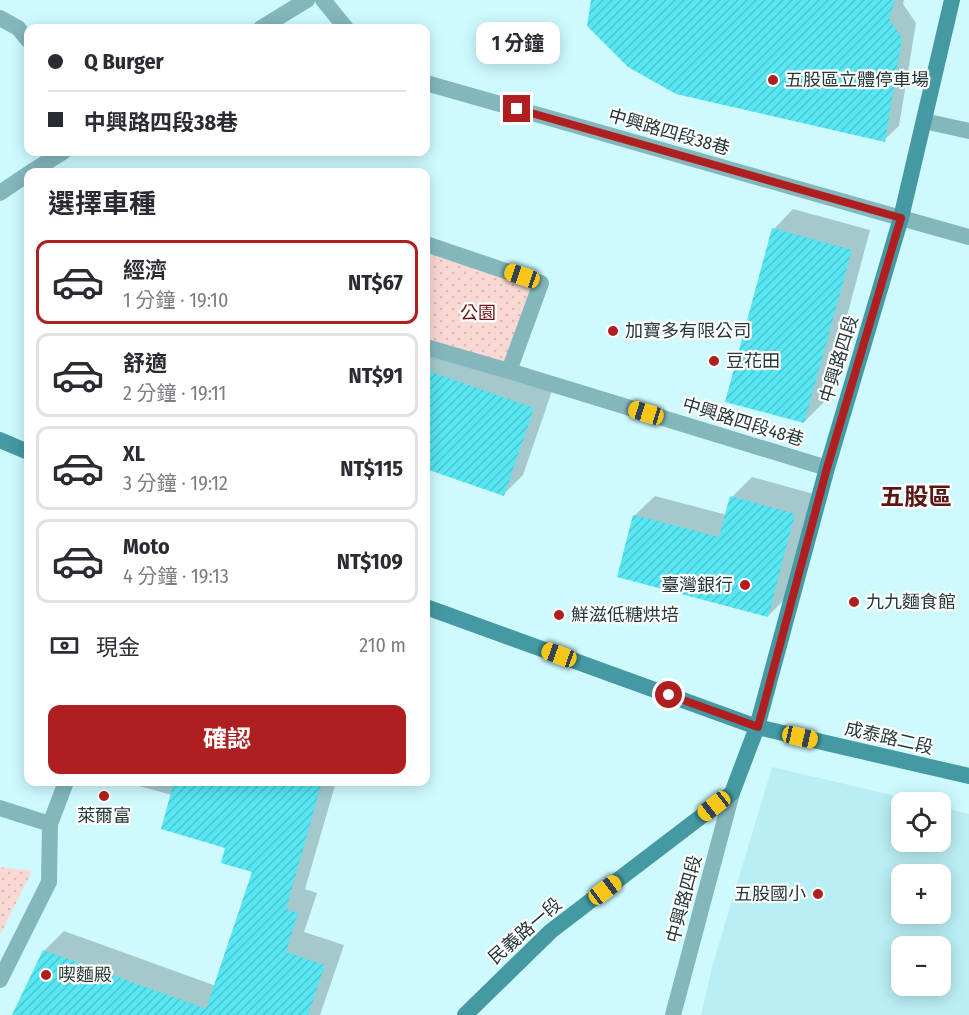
<!DOCTYPE html>
<html lang="zh-TW">
<head>
<meta charset="utf-8">
<style>
	body { margin:0; font-family:"Fira Sans Condensed","Noto Sans TC",sans-serif; background:#f7f7f7; color:#2b2b33; height:100vh; display:flex; flex-direction:column; font-size:22px; white-space:nowrap }
	* { box-sizing:border-box; margin:0 }
	p { font-size:20px; color:#7c7c81 }
	.icon { flex:none; width:33px; height:33px; fill:none; stroke:currentColor; stroke-width:2; stroke-linecap:round; stroke-linejoin:round }
	.map { position:relative; flex:1; overflow:hidden }
	.drawer { position:absolute; left:24px; top:168px; width:406px; height:618px; display:flex; flex-direction:column; background:#fff; border-radius:12px; box-shadow:0 3px 15px #0003 }
	.drawer>* { flex:none }
	.hud { position:absolute; left:24px; top:24px; width:406px; height:132px; border-radius:12px; box-shadow:0 3px 15px #0003; display:grid; align-content:center; height:132px; padding:0 24px; background:#fff }
	.fabs { position:absolute; left:891px; top:792px; display:grid; gap:12px }
	.fabs a { display:grid; place-items:center; width:60px; height:60px; border-radius:12px; background:#fff; box-shadow:0 3px 15px #0003; font-size:30px }
	.end { position:absolute; width:27px; height:27px; margin:-14px; border:8px solid #b01f20; background:#fff; box-shadow:0 0 0 3px #fff }
	.from { border-radius:50% }
	.bubble { position:absolute; height:42px; border-radius:12px; background:#fff; box-shadow:0 3px 15px #0003; font-size:20px; font-weight:700; line-height:42px; text-align:center }
	.car { position:absolute; width:18px; height:36px; margin:-18px -9px; border-radius:8px; box-shadow:0 0 4px 2px #0007; background:linear-gradient(#f5c518 24%,#345 0 40%,#f5c518 0 76%,#345 0 86%,#f5c518 0) }
	.hud b { display:flex; align-items:center; gap:21px; height:57px; font-size:22px }
	.hud b+b { border-top:2px solid #e1e1e2 }
	.hud i { width:15px; height:15px; background:#2b2b33 }
	ul { padding:0; list-style:none }
	li { display:flex; align-items:center; gap:18px; height:84px; margin:0 12px 9px; padding:0 12px; border:3px solid #e1e1e2; border-radius:12px }
	li div { flex:1 }
	li b { display:block; font-size:22px }
	li em { font-style:normal; font-weight:700 }
	li.selected { border-color:#b01f20 }
	li>.icon { width:54px; height:54px; stroke-width:1.5 }
	h2 { padding:0 24px; font-size:27px; line-height:72px }
	.pay { display:flex; align-items:center; gap:15px; height:66px; padding:0 24px; font-size:22px }
	.pay p { margin-inline-start:auto }
	.primary-button { display:flex; gap:12px; margin-top:auto; padding:12px 24px }
	.primary-button a { flex:1; height:69px; border-radius:12px; background:#b01f20; color:#fff; font-size:24px; font-weight:700; line-height:69px; text-align:center }
	.map>svg:first-child { display:block }
	.built { fill:#b9eef4; fill-rule:evenodd }
	.park { fill:url(#park-dots) }
	.shadow { fill:#0003 }
	.building { fill:url(#building-hatch) }
	.lines { fill:none; stroke-linecap:round; stroke-linejoin:round }
	.service { stroke:#83b7bc; stroke-width:16 }
	.minor { stroke:#83b7bc; stroke-width:16 }
	.tertiary { stroke:#83b7bc; stroke-width:16 }
	.secondary { stroke:#4499a2; stroke-width:16 }
	.route { stroke:#b01f20; stroke-width:8 }
	.poi-dot { fill:#b01f20; stroke:#fefefe; stroke-width:2 }
	.labels { text-anchor:middle; stroke-width:4.5; stroke-linejoin:round; paint-order:stroke }
	.poi-label { font-size:18px; fill:#263839; stroke:#fefefe; text-anchor:start }
	.street-label { font-size:18px; fill:#263839; stroke:#fefefe }
	.park-label { font-size:18px; fill:#6b1413; stroke:#fefefe }
	.district-label { font-size:24px; font-weight:bold; fill:#5c1715; stroke:#fefefe }
</style>
</head>
<body>
<div class="map">
<svg width="969" height="1015" viewBox="0 0 969 1015">
	<defs>
		<pattern id="park-dots" width="8" height="8" patternUnits="userSpaceOnUse" patternTransform="scale(1.5)"><rect width="8" height="8" fill="#fad9d4"/><path d="M2 2h.1M6 6h.1" fill="none" stroke="#d6bbb7" stroke-width="1.8" stroke-linecap="round"/></pattern>
		<pattern id="building-hatch" width="6" height="6" patternUnits="userSpaceOnUse" patternTransform="scale(1.5)"><rect width="6" height="6" fill="#58e6f3"/><path d="M-1 1l2-2M0 6l6-6M5 7l2-2" fill="none" stroke="#4cc6d1"/></pattern>
	</defs>
	<rect width="100%" height="100%" fill="#cefafe"/>
	<!-- built -->
	<path class="built" d="M 772,767 L 922,802 L 902,802 L 902,842 L 940,842 L 941,807 L 969,814 L 969,1015 L 701,1015 L 712,967 ZM 902,874 L 940,874 L 940,914 L 902,914 ZM 902,946 L 940,946 L 940,986 L 902,986 Z"/>
	<!-- park -->
	<g class="park">
		<polygon points="426,244 541,283 509,371 426,347"/>
		<polygon points="0,867 32,871 0,935"/>
	</g>
	<!-- shadow -->
	<g class="shadow">
		<polygon points="592,0 904,0 903,4 916,23 899,126 884,140"/>
		<polygon points="793,209 870,230 824,402 804,422 774,229"/>
		<polygon points="426,343 553,388 523,475 503,495 426,468"/>
		<polygon points="752,477 814,494 788,596 768,616 619,576 635,515 655,496 727,515 732,497"/>
		<polygon points="124,782 336,782 305,889 317,893 304,932 344,945 320,1015 13,1015 44,951 64,931 216,986 254,871 172,795"/>
	</g>
	<!-- building -->
	<g class="building">
		<polygon points="591,0 895,0 889,19 902,38 885,142 676,94 628,67 587,26"/>
		<polygon points="772,228 852,250 804,423 725,402"/>
		<polygon points="426,370 534,408 504,496 426,469"/>
		<polygon points="730,496 795,514 768,617 617,577 633,515 719,537"/>
		<polygon points="174,782 322,782 286,909 298,913 286,952 325,965 308,1015 12,1015 43,950 206,1009 252,872 221,863 225,848 161,829"/>
	</g>
	<g class="lines">
		<!-- service -->
		<g class="service">
			<polyline points="0,18 18,28 28,40"/>
			<polyline points="924,121 969,131"/>
			<polyline points="901,218 969,237"/>
			<polyline points="426,244 541,283 509,371 426,347"/>
			<polyline points="0,980 49,882 50,824"/>
			<polyline points="673,1015 732,793"/>
		</g>
		<!-- minor -->
		<g class="minor">
			<polyline points="323,0 346,28"/>
			<polyline points="426,83 901,218"/>
			<polyline points="509,371 827,468"/>
			<polyline points="0,808 50,824 66,782"/>
		</g>
		<!-- tertiary -->
		<g class="tertiary">
			<polyline points="261,28 307,0"/>
			<polyline points="31,172 63,152"/>
			<polyline points="0,193 28,174"/>
		</g>
		<!-- secondary -->
		<g class="secondary">
			<polyline points="0,440 28,452"/>
			<polyline points="426,607 757,727 969,776"/>
			<polyline points="465,1015 551,931 732,793 757,727 827,468 901,218 952,0"/>
		</g>
	</g>
	<g class="lines">
		<!-- route -->
		<polyline class="route" points="517,109 901,218 827,468 758,727 669,695"/>
	</g>
	<!-- markers -->
	<g class="poi-dot">
		<circle cx="773" cy="80" r="6"/>
		<circle cx="613" cy="331" r="6"/>
		<circle cx="714" cy="361" r="6"/>
		<circle cx="745" cy="585" r="6"/>
		<circle cx="854" cy="602" r="6"/>
		<circle cx="559" cy="615" r="6"/>
		<circle cx="104" cy="796" r="6"/>
		<circle cx="818" cy="894" r="6"/>
		<circle cx="46" cy="975" r="6"/>
	</g>
	<g class="labels">
		<!-- poi labels -->
		<g class="poi-label">
			<text x="785" y="86">五股區立體停車場</text>
			<text x="625" y="337">加寶多有限公司</text>
			<text x="726" y="367">豆花田</text>
			<text x="733" y="591" text-anchor="end">臺灣銀行</text>
			<text x="866" y="608">九九麵食館</text>
			<text x="571" y="621">鮮滋低糖烘培</text>
			<text x="104" y="822" text-anchor="middle">萊爾富</text>
			<text x="806" y="900" text-anchor="end">五股國小</text>
			<text x="58" y="981">喫麵殿</text>
		</g>
		<!-- street labels -->
		<g class="street-label">
			<text transform="translate(669 132) rotate(16)" y="6">中興路四段38巷</text>
			<text transform="translate(839 359) rotate(-73)" y="6">中興路四段</text>
			<text transform="translate(743 422) rotate(17)" y="6">中興路四段48巷</text>
			<text transform="translate(889 738) rotate(13)" y="6">成泰路二段</text>
			<text transform="translate(684 899) rotate(-75)" y="6">中興路四段</text>
			<text transform="translate(525 931) rotate(-41)" y="6">民義路一段</text>
		</g>
		<!-- park labels -->
		<g class="park-label">
			<text x="478" y="319">公園</text>
		</g>
		<!-- district labels -->
		<g class="district-label">
			<text x="916" y="505">五股區</text>
		</g>
	</g>
</svg>
<div class="fabs">
<a><svg class="icon" aria-label="locate" viewBox="0 0 24 24"><circle cx="12" cy="12" r="6"/><path d="M12 2v4M12 18v4M2 12h4M18 12h4"/></svg></a>
<a>+</a>
<a>−</a>
</div>
<i class="end from" style="left:669px;top:695px"></i>
<i class="end" style="left:517px;top:109px"></i>
<div class="bubble" style="left:476px;top:22px;width:84px">1 分鐘</div>
<i class="car" style="left:522px;top:276px;rotate:289deg"></i>
<i class="car" style="left:646px;top:413px;rotate:287deg"></i>
<i class="car" style="left:559px;top:655px;rotate:290deg"></i>
<i class="car" style="left:800px;top:737px;rotate:103deg"></i>
<i class="car" style="left:714px;top:806px;rotate:232deg"></i>
<i class="car" style="left:605px;top:890px;rotate:53deg"></i>
<div class="hud">
<b><i class="from"></i>Q Burger</b>
<b><i></i>中興路四段38巷</b>
</div>
<section class="drawer">
<h2>選擇車種</h2>
<ul>
<li class="selected"><svg class="icon" aria-label="car" viewBox="0 0 24 24"><path d="M5 17H2v-5l4-1 3-4h7l3 4 3 1v5h-3M9 17h6M6 11h13"/><circle cx="7" cy="17" r="2"/><circle cx="17" cy="17" r="2"/></svg><div><b>經濟</b><p>1 分鐘 · 19:10</p></div><em>NT$67</em></li>
<li><svg class="icon" aria-label="car" viewBox="0 0 24 24"><path d="M5 17H2v-5l4-1 3-4h7l3 4 3 1v5h-3M9 17h6M6 11h13"/><circle cx="7" cy="17" r="2"/><circle cx="17" cy="17" r="2"/></svg><div><b>舒適</b><p>2 分鐘 · 19:11</p></div><em>NT$91</em></li>
<li><svg class="icon" aria-label="car" viewBox="0 0 24 24"><path d="M5 17H2v-5l4-1 3-4h7l3 4 3 1v5h-3M9 17h6M6 11h13"/><circle cx="7" cy="17" r="2"/><circle cx="17" cy="17" r="2"/></svg><div><b>XL</b><p>3 分鐘 · 19:12</p></div><em>NT$115</em></li>
<li><svg class="icon" aria-label="car" viewBox="0 0 24 24"><path d="M5 17H2v-5l4-1 3-4h7l3 4 3 1v5h-3M9 17h6M6 11h13"/><circle cx="7" cy="17" r="2"/><circle cx="17" cy="17" r="2"/></svg><div><b>Moto</b><p>4 分鐘 · 19:13</p></div><em>NT$109</em></li>
</ul>
<div class="pay"><svg class="icon" aria-label="cash" viewBox="0 0 24 24"><path d="M3 7h18v10H3z"/><circle cx="12" cy="12" r="2"/></svg>現金<p>210 m</p></div>
<div class="primary-button"><a>確認</a></div>
</section>
</div>
</body>
</html>
